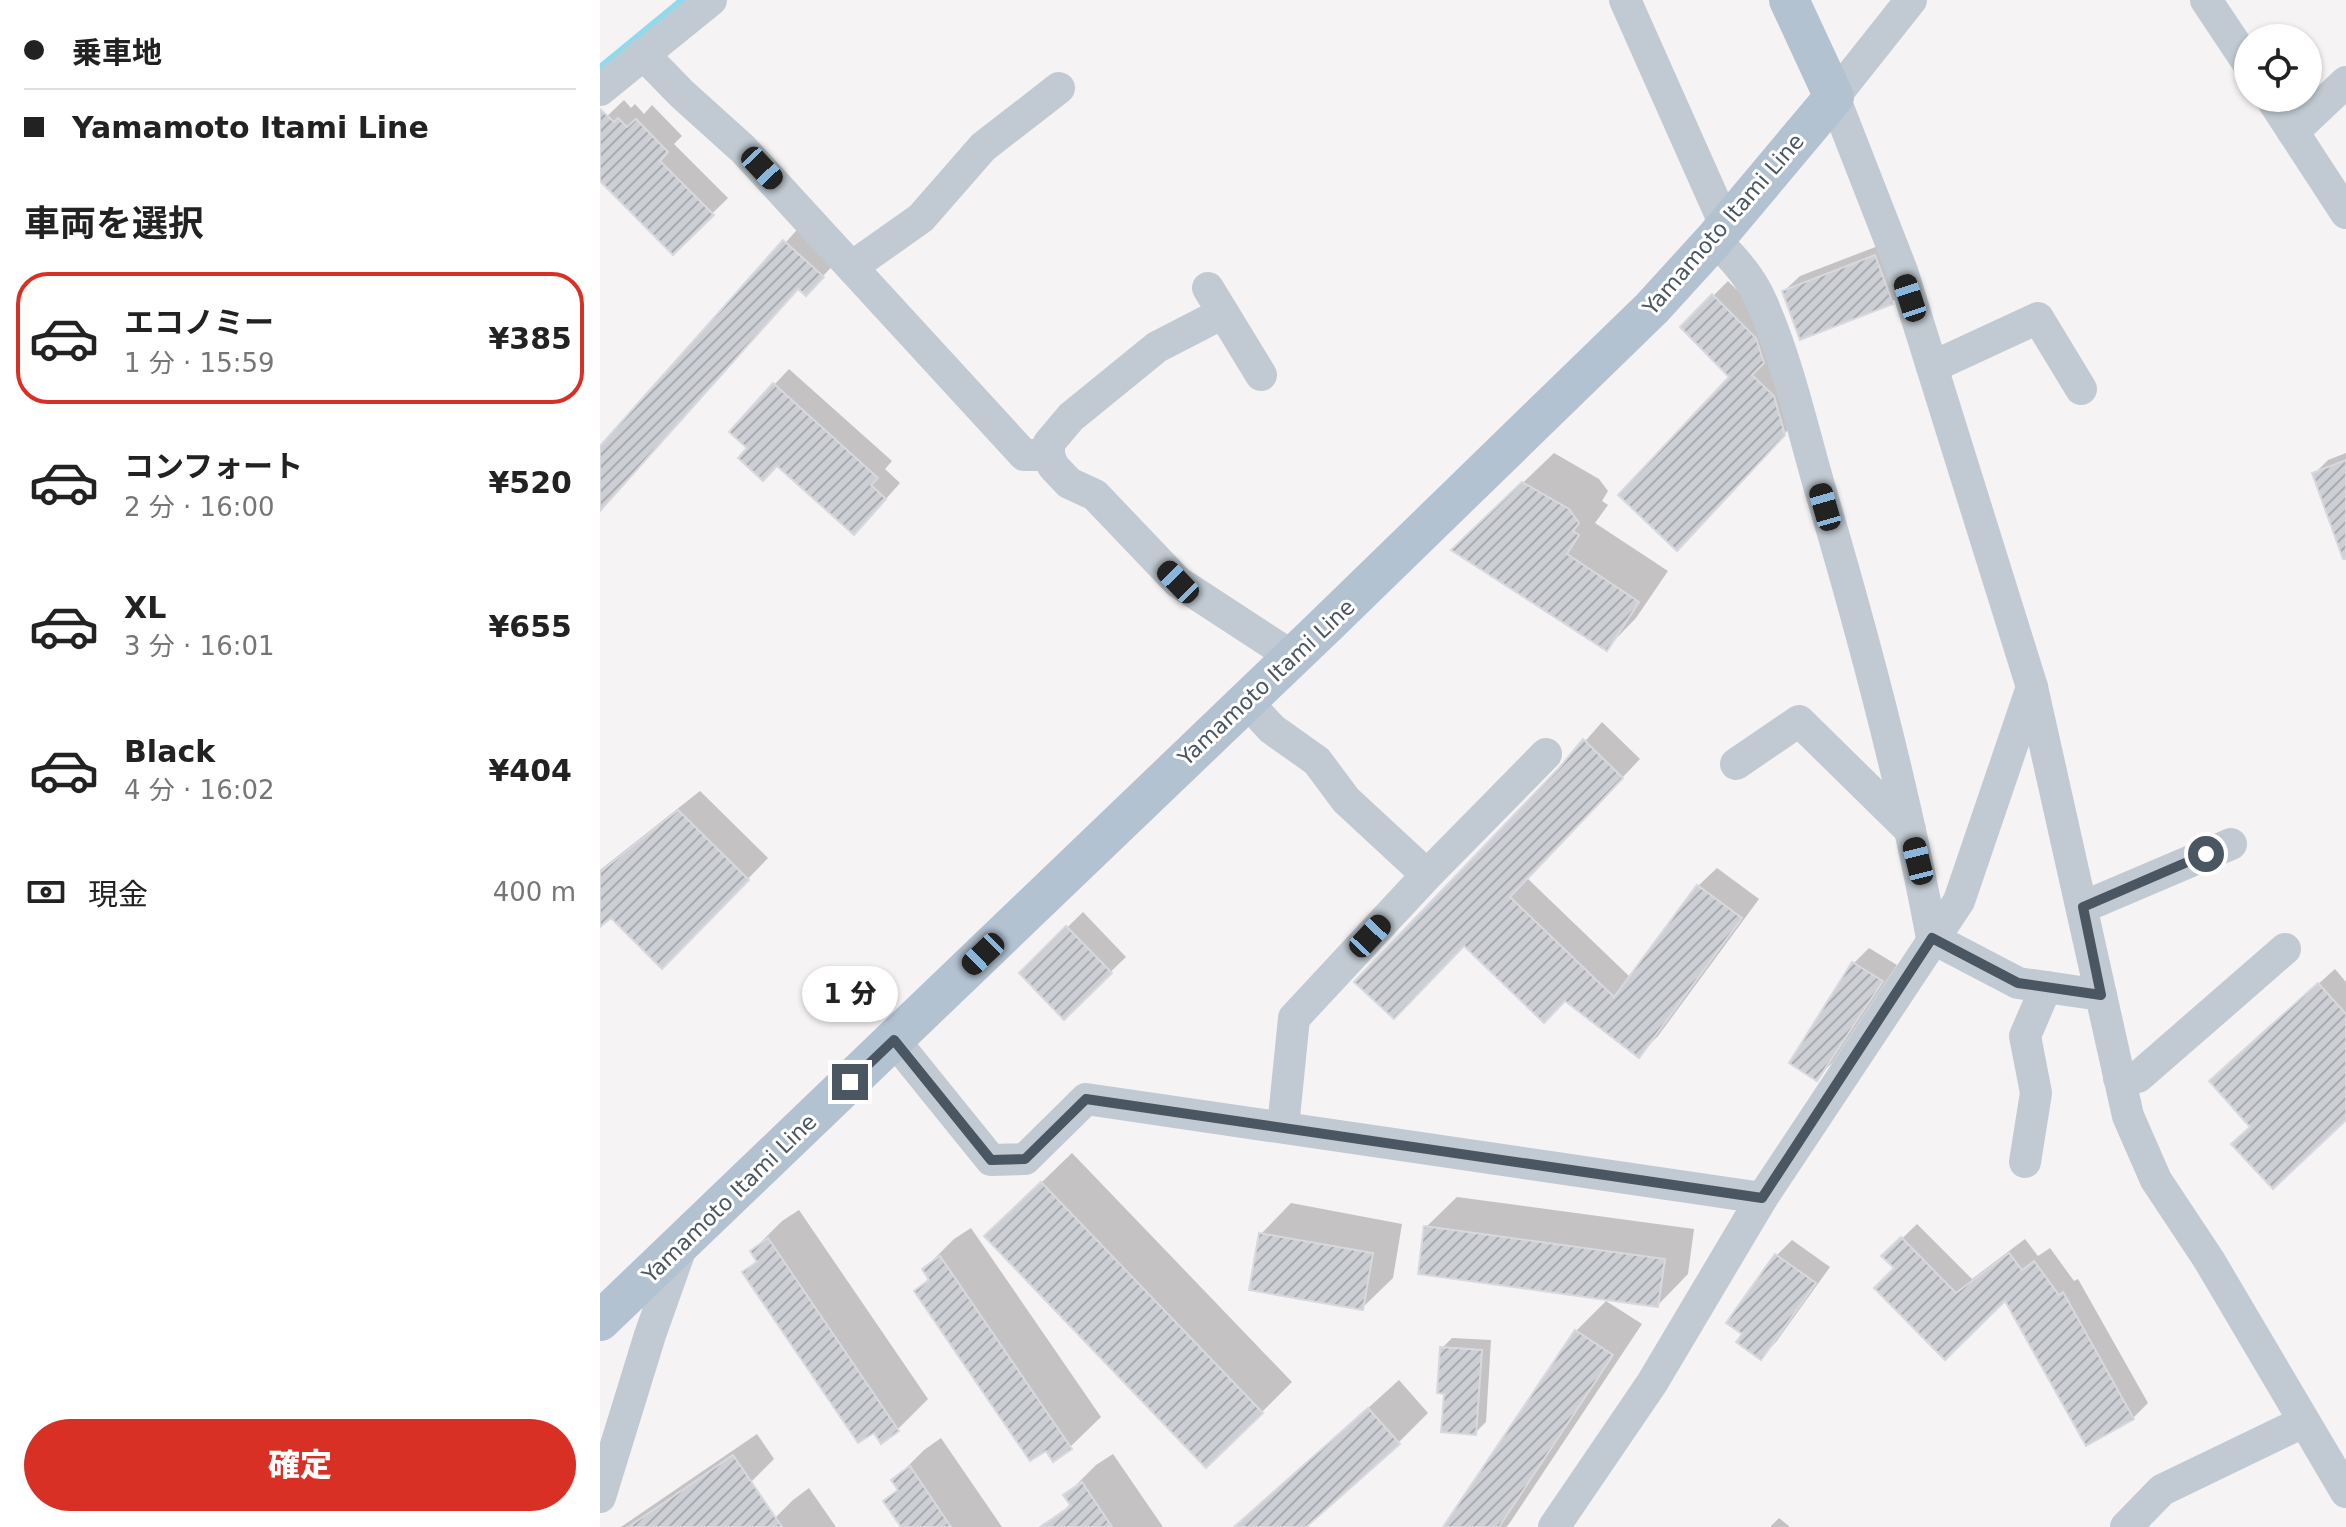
<!DOCTYPE html>
<html lang="ja">
<head>
<meta charset="utf-8">
<style>
	body { margin:0; font-family:"DejaVu Sans","Noto Sans JP",sans-serif; background:#f6f6f6; color:#222; height:100vh; display:flex; flex-direction:column; font-size:30px; white-space:nowrap }
	* { box-sizing:border-box; margin:0 }
	p { font-size:26px; color:#767676 }
	.icon { flex:none; width:44px; height:44px; fill:none; stroke:currentColor; stroke-width:2; stroke-linecap:round; stroke-linejoin:round }
	.map { position:relative; flex:1; overflow:hidden }
	.drawer { display:flex; flex-direction:column; background:#fff; width:600px }
	.drawer>* { flex:none }
	.top-card { display:grid; align-content:center; height:176px; padding:0 24px; background:#fff }
	.tools { position:absolute; left:1634px; top:24px; display:grid; gap:16px }
	.tools a { display:grid; place-items:center; width:88px; height:88px; border-radius:50%; background:#fff; box-shadow:0 2px 6px #0004; font-size:40px }
	.end { position:absolute; width:36px; height:36px; margin:-18px; border:10px solid #4a5661; background:#fff; box-shadow:0 0 0 4px #fff }
	.from { border-radius:50% }
	.bubble { position:absolute; height:56px; border-radius:28px; background:#fff; box-shadow:0 2px 6px #0004; font-size:26px; font-weight:800; line-height:56px; text-align:center }
	.car { position:absolute; width:24px; height:48px; margin:-24px -12px; border-radius:10px; box-shadow:0 0 6px 2px #0007; background:linear-gradient(#222 24%,#8ab4d8 0 40%,#222 0 76%,#8ab4d8 0 86%,#222 0) }
	.top-card b { display:flex; align-items:center; gap:28px; height:76px; font-size:30px }
	.top-card b+b { border-top:2px solid #e0e0e0 }
	.top-card i { width:20px; height:20px; background:#222 }
	ul { padding:0; list-style:none }
	li { display:flex; align-items:center; gap:24px; height:132px; margin:0 16px 12px; padding:0 8px; border:4px solid transparent; border-radius:32px }
	li div { flex:1 }
	li b { display:block; font-size:30px }
	li em { font-style:normal; font-weight:800 }
	li.selected { border-color:#d93025 }
	li>.icon { width:72px; height:72px; stroke-width:1.5 }
	h2 { padding:0 24px; font-size:36px; line-height:96px }
	.pay { display:flex; align-items:center; gap:20px; height:88px; padding:0 24px; font-size:30px }
	.pay p { margin-inline-start:auto }
	.cta { display:flex; gap:16px; margin-top:auto; padding:16px 24px }
	.cta a { flex:1; height:92px; border-radius:48px; background:#d93025; color:#fff; font-size:32px; font-weight:800; line-height:92px; text-align:center }
	main { display:flex; flex:1; min-height:0 }
	.map>svg:first-child { display:block }
	.shadow { fill:#0003 }
	.lines { fill:none; stroke-linecap:round; stroke-linejoin:round }
	.stream { stroke:#90daee; stroke-width:9 }
	.building { fill:url(#building-hatch); stroke:#d7d9de; stroke-width:2 }
	.minor { stroke:#c1cad2; stroke-width:32 }
	.major { stroke:#b3c2d1; stroke-width:40 }
	.route { stroke:#4a5661; stroke-width:10 }
	.labels { text-anchor:middle; stroke-width:6; stroke-linejoin:round; paint-order:stroke }
	.street-label { font-size:22px; fill:#4a5661; stroke:#fff }
</style>
</head>
<body>
<main>
<section class="drawer">
<div class="top-card">
<b><i class="from"></i>乗車地</b>
<b><i></i>Yamamoto Itami Line</b>
</div>
<h2>車両を選択</h2>
<ul>
<li class="selected"><svg class="icon" aria-label="car" viewBox="0 0 24 24"><path d="M5 17H2v-5l4-1 3-4h7l3 4 3 1v5h-3M9 17h6M6 11h13"/><circle cx="7" cy="17" r="2"/><circle cx="17" cy="17" r="2"/></svg><div><b>エコノミー</b><p>1 分 · 15:59</p></div><em>¥385</em></li>
<li><svg class="icon" aria-label="car" viewBox="0 0 24 24"><path d="M5 17H2v-5l4-1 3-4h7l3 4 3 1v5h-3M9 17h6M6 11h13"/><circle cx="7" cy="17" r="2"/><circle cx="17" cy="17" r="2"/></svg><div><b>コンフォート</b><p>2 分 · 16:00</p></div><em>¥520</em></li>
<li><svg class="icon" aria-label="car" viewBox="0 0 24 24"><path d="M5 17H2v-5l4-1 3-4h7l3 4 3 1v5h-3M9 17h6M6 11h13"/><circle cx="7" cy="17" r="2"/><circle cx="17" cy="17" r="2"/></svg><div><b>XL</b><p>3 分 · 16:01</p></div><em>¥655</em></li>
<li><svg class="icon" aria-label="car" viewBox="0 0 24 24"><path d="M5 17H2v-5l4-1 3-4h7l3 4 3 1v5h-3M9 17h6M6 11h13"/><circle cx="7" cy="17" r="2"/><circle cx="17" cy="17" r="2"/></svg><div><b>Black</b><p>4 分 · 16:02</p></div><em>¥404</em></li>
</ul>
<div class="pay"><svg class="icon" aria-label="cash" viewBox="0 0 24 24"><path d="M3 7h18v10H3z"/><circle cx="12" cy="12" r="2"/></svg>現金<p>400 m</p></div>
<div class="cta"><a>確定</a></div>
</section>
<div class="map">
<svg width="1746" height="1527" viewBox="0 0 1746 1527">
	<defs>
		<pattern id="building-hatch" width="6" height="6" patternUnits="userSpaceOnUse" patternTransform="scale(2)"><rect width="6" height="6" fill="#cdcfd5"/><path d="M-1 1l2-2M0 6l6-6M5 7l2-2" fill="none" stroke="#a8abb0"/></pattern>
	</defs>
	<rect width="100%" height="100%" fill="#f5f3f3"/>
	<!-- shadow -->
	<g class="shadow">
		<polygon points="24,100 31,108 35,104 44,114 52,105 82,136 74,144 128,198 73,252 0,178 0,123"/>
		<polygon points="204,222 242,256 206,294 199,287 0,510 0,449"/>
		<polygon points="1291,241 1307,287 1291,303 1184,291 1200,276"/>
		<polygon points="1128,281 1170,323 1178,346 1166,359 1189,381 1199,418 1092,534 1132,376 1082,327"/>
		<polygon points="189,369 292,461 285,469 300,483 270,517 150,448 174,385"/>
		<polygon points="954,453 999,479 1008,491 1002,501 1008,505 995,523 1068,571 1036,618 1006,649 884,520"/>
		<polygon points="1746,453 1746,534 1714,474 1728,460"/>
		<polygon points="1002,722 1040,759 927,878 1031,978 1098,886 1117,868 1159,899 1058,1036 1039,1055 965,999 864,944 961,769"/>
		<polygon points="100,791 168,858 83,946 11,916 0,915 0,870"/>
		<polygon points="483,912 526,957 464,1017 421,973"/>
		<polygon points="1269,948 1297,965 1232,1063 1217,1078 1254,963"/>
		<polygon points="1735,969 1746,982 1746,1116 1652,1126 1627,1066"/>
		<polygon points="472,1153 692,1382 662,1412 417,1206"/>
		<polygon points="857,1197 1094,1229 1088,1274 1058,1305 826,1227"/>
		<polygon points="691,1203 802,1224 793,1278 762,1308 661,1234"/>
		<polygon points="199,1210 328,1399 298,1429 281,1441 144,1273 158,1259 152,1251 182,1221"/>
		<polygon points="1317,1224 1372,1279 1425,1239 1438,1256 1450,1248 1474,1281 1478,1279 1548,1403 1533,1418 1405,1298 1345,1357 1296,1268 1284,1256"/>
		<polygon points="371,1228 501,1417 470,1447 316,1291 330,1277 324,1269 354,1239"/>
		<polygon points="1192,1240 1230,1267 1176,1342 1161,1358 1144,1333 1177,1255"/>
		<polygon points="1006,1301 1042,1324 909,1524 906,1527 846,1527 976,1331"/>
		<polygon points="852,1338 891,1340 886,1422 875,1433 846,1392 842,1348"/>
		<polygon points="799,1380 828,1413 798,1443 703,1527 637,1527"/>
		<polygon points="157,1434 174,1459 151,1482 85,1527 21,1527"/>
		<polygon points="341,1438 402,1527 303,1527 286,1501 299,1488 294,1480 324,1450"/>
		<polygon points="513,1454 563,1527 465,1527 458,1517 471,1503 466,1495 496,1465"/>
		<polygon points="209,1488 236,1527 166,1527 193,1500"/>
		<polygon points="1179,1518 1190,1527 1170,1527"/>
	</g>
	<g class="lines">
		<!-- stream -->
		<polyline class="stream" points="0,69 84,0"/>
	</g>
	<!-- building -->
	<g class="building">
		<polygon points="0,109 14,122 18,118 27,127 36,119 68,152 60,161 114,215 73,255 0,181"/>
		<polygon points="183,240 224,277 206,296 198,289 0,511 0,446"/>
		<polygon points="1275,255 1293,304 1200,340 1182,291"/>
		<polygon points="1112,294 1156,338 1164,363 1152,375 1174,396 1185,435 1077,551 1018,495 1129,377 1080,327"/>
		<polygon points="173,383 278,478 271,485 286,499 254,535 177,466 163,481 138,458 147,448 129,432"/>
		<polygon points="1746,460 1746,559 1743,559 1712,473"/>
		<polygon points="922,482 969,509 979,523 973,531 979,535 967,554 1039,602 1007,651 851,550"/>
		<polygon points="983,739 1023,778 910,897 1014,997 1097,885 1142,918 1039,1058 965,1001 944,1023 864,946 794,1019 754,982 960,767"/>
		<polygon points="78,810 149,880 62,969 11,918 0,927 0,872"/>
		<polygon points="466,926 512,973 464,1020 419,973"/>
		<polygon points="1252,962 1283,981 1217,1081 1189,1063"/>
		<polygon points="1718,983 1746,1014 1746,1120 1673,1189 1631,1144 1650,1127 1609,1081"/>
		<polygon points="441,1182 663,1413 606,1468 384,1236"/>
		<polygon points="824,1226 1065,1259 1058,1307 818,1274"/>
		<polygon points="659,1233 773,1253 763,1310 649,1290"/>
		<polygon points="1301,1237 1356,1293 1409,1253 1422,1270 1434,1261 1459,1295 1463,1292 1534,1419 1486,1446 1405,1301 1345,1360 1274,1288 1294,1268 1281,1256"/>
		<polygon points="168,1238 299,1431 281,1444 274,1433 258,1443 142,1272 157,1262 150,1251"/>
		<polygon points="1175,1254 1216,1283 1161,1360 1136,1342 1142,1334 1126,1323"/>
		<polygon points="340,1256 472,1449 453,1462 446,1451 430,1461 314,1291 329,1280 322,1269"/>
		<polygon points="975,1330 1013,1355 899,1527 843,1527"/>
		<polygon points="840,1347 882,1350 876,1435 841,1432 844,1394 837,1393"/>
		<polygon points="768,1408 800,1444 706,1527 634,1527"/>
		<polygon points="133,1455 182,1527 28,1527 68,1500"/>
		<polygon points="310,1466 351,1527 301,1527 283,1501 298,1490 291,1480"/>
		<polygon points="482,1482 512,1527 440,1527 471,1506 463,1495"/>
	</g>
	<g class="lines">
		<!-- minor -->
		<g class="minor">
			<polyline points="1025,0 1126,227"/>
			<polyline points="1311,0 1234,97 1302,271 1432,687 1528,1116 1556,1180 1609,1260 1746,1492"/>
			<polyline points="1606,0 1648,63"/>
			<polyline points="43,54 82,94 143,149 424,455 449,455"/>
			<polyline points="0,90 111,0"/>
			<polyline points="1671,98 1746,213"/>
			<polyline points="1693,132 1746,82"/>
			<path d="M 1114,240 C 1133,257 1152,279 1162,303 C 1188,362 1202,427 1220,489 C 1264,637 1304,787 1332,938 L 1418,983 L 1501,995"/>
			<polyline points="253,266 321,218 383,147 459,88"/>
			<polyline points="608,288 661,375"/>
			<polyline points="623,313 557,347 471,417 449,443 449,455 453,466 469,483 495,495 578,582 693,657"/>
			<polyline points="1332,367 1438,318 1481,389"/>
			<polyline points="646,701 672,729 717,761 746,800 827,875"/>
			<polyline points="1136,764 1199,721 1310,830"/>
			<polyline points="1483,907 1631,844"/>
			<polyline points="294,1040 391,1160 425,1159 486,1099 1162,1198 1359,901 1432,687"/>
			<polyline points="1519,1078 1538,1077 1685,949"/>
			<polyline points="683,1127 694,1018 827,875 946,754"/>
			<polyline points="1425,1162 1436,1093 1425,1036 1446,987"/>
			<polyline points="0,1497 50,1335 83,1242"/>
			<polyline points="954,1527 1052,1383 1162,1198"/>
			<polyline points="1526,1527 1562,1490 1703,1422"/>
		</g>
		<!-- major -->
		<polyline class="major" points="0,1321 727,624 1052,308 1114,240 1234,97 1189,0"/>
	</g>
	<g class="lines">
		<!-- route -->
		<polyline class="route" points="250,1082 294,1040 391,1160 425,1159 486,1099 1162,1198 1332,938 1418,983 1501,995 1483,907 1606,854"/>
	</g>
	<g class="labels">
		<!-- street labels -->
		<g class="street-label">
			<text transform="translate(1123 224) rotate(-49)" y="8">Yamamoto Itami Line</text>
			<text transform="translate(666 682) rotate(-43)" y="8">Yamamoto Itami Line</text>
			<text transform="translate(129 1198) rotate(-44)" y="8">Yamamoto Itami Line</text>
		</g>
	</g>
</svg>
<div class="tools">
<a><svg class="icon" aria-label="locate" viewBox="0 0 24 24"><circle cx="12" cy="12" r="6"/><path d="M12 2v4M12 18v4M2 12h4M18 12h4"/></svg></a>
</div>
<i class="end from" style="left:1606px;top:854px"></i>
<i class="end" style="left:250px;top:1082px"></i>
<div class="bubble" style="left:202px;top:966px;width:96px">1 分</div>
<i class="car" style="left:162px;top:168px;rotate:137deg"></i>
<i class="car" style="left:1310px;top:298px;rotate:342deg"></i>
<i class="car" style="left:1225px;top:507px;rotate:344deg"></i>
<i class="car" style="left:578px;top:582px;rotate:316deg"></i>
<i class="car" style="left:1318px;top:861px;rotate:346deg"></i>
<i class="car" style="left:770px;top:936px;rotate:43deg"></i>
<i class="car" style="left:383px;top:954px;rotate:226deg"></i>
</div>
</main>
</body>
</html>
